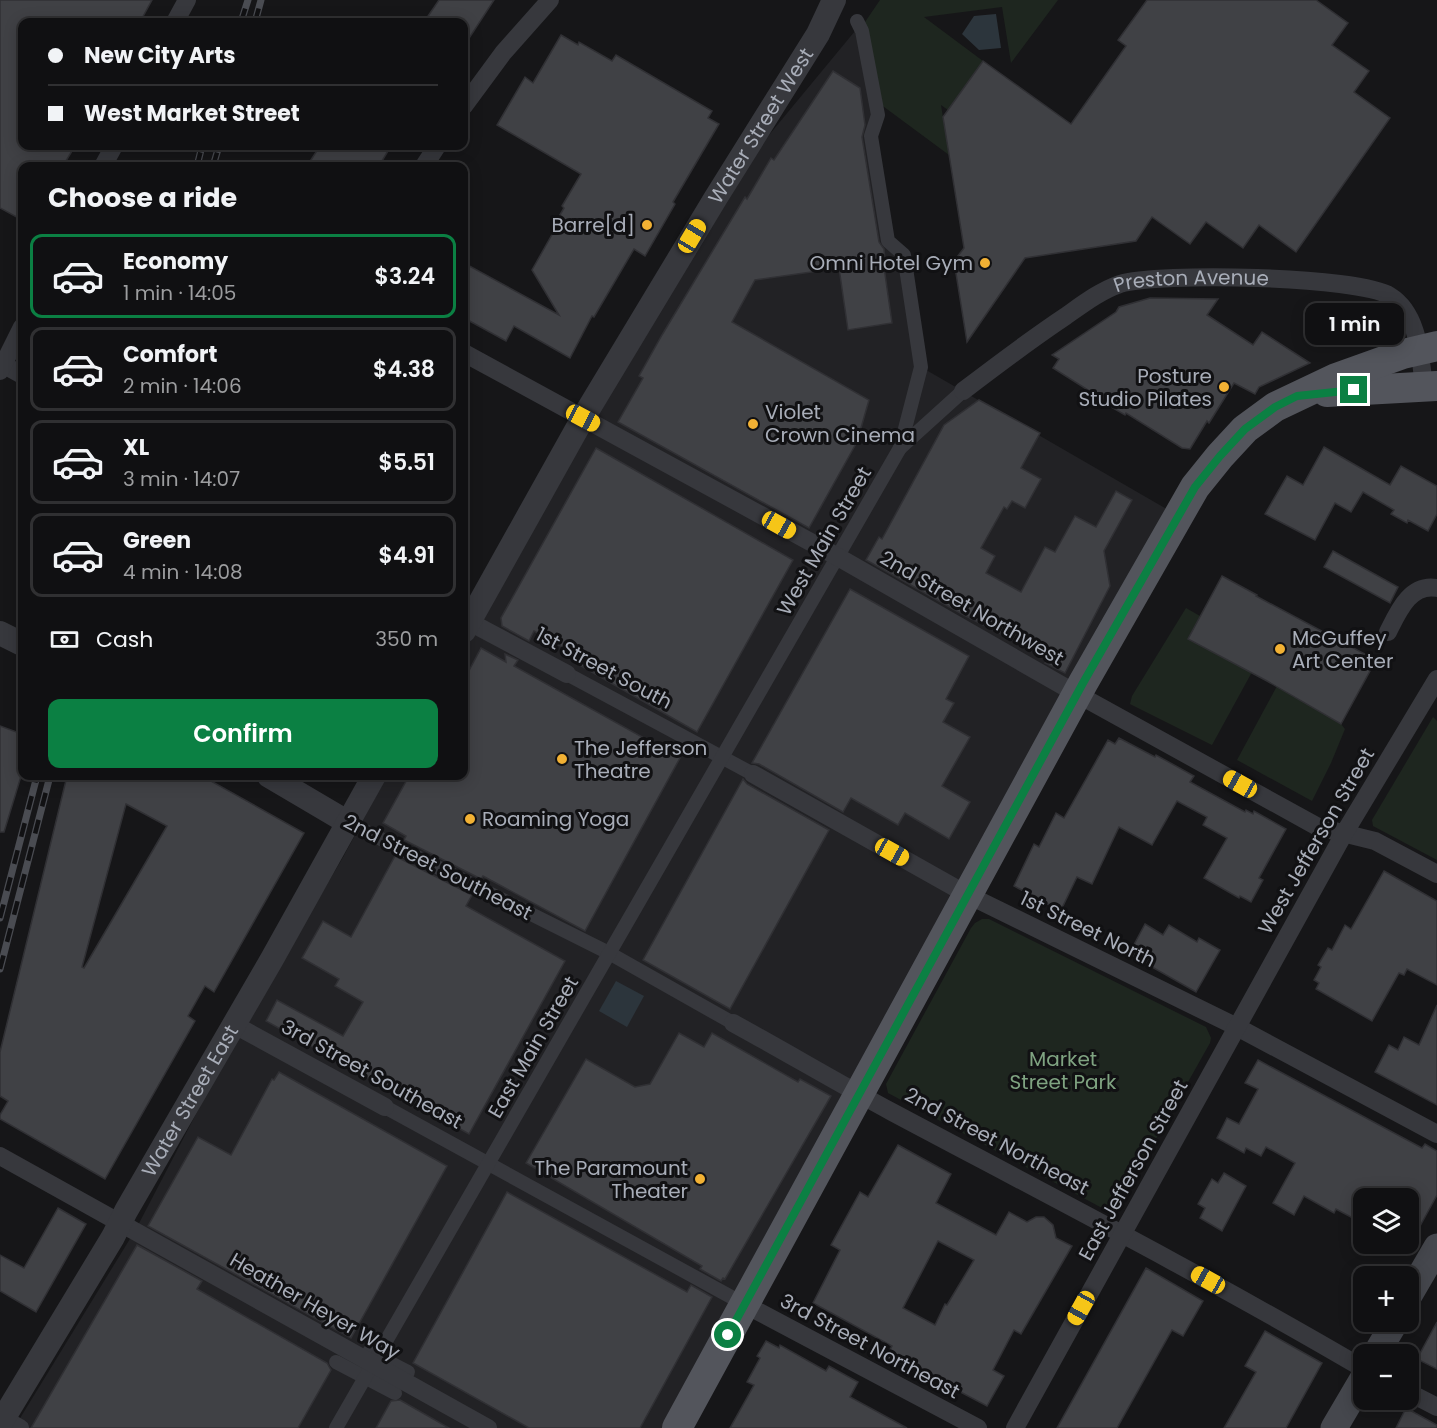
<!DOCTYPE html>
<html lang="en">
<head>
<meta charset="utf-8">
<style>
	body { margin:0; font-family:Poppins,sans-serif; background:#19191b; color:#f1f3f6; height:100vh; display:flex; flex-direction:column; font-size:22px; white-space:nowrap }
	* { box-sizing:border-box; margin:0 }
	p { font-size:20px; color:#9c9d9f }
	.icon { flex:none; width:33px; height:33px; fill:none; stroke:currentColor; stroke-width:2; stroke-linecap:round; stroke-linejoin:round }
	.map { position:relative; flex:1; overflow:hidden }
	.side { position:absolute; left:18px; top:162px; width:450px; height:618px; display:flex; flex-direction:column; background:#101012; border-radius:12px; box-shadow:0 3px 15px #0003,0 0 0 2px #303032 }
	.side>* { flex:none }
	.banner { position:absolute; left:18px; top:18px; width:450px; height:132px; border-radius:12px; box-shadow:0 3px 15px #0003,0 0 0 2px #303032; display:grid; align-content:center; height:132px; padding:0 30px; background:#101012 }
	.controls { position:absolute; left:1353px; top:1188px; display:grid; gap:12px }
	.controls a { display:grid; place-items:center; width:66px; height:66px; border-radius:12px; background:#101012; box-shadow:0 3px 15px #0003,0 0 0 2px #303032; font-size:30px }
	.end { position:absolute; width:27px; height:27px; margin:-14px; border:8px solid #0b8043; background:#fff; box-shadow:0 0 0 3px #fff }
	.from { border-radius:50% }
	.bubble { position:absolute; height:42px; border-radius:12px; background:#101012; box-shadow:0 3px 15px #0003,0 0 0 2px #303032; font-size:20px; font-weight:600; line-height:42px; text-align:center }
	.car { position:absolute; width:18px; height:36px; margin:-18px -9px; border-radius:8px; box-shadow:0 0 4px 2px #0007; background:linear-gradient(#f5c518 24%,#345 0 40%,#f5c518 0 76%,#345 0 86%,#f5c518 0) }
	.banner b { display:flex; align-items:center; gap:21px; height:57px; font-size:22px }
	.banner b+b { border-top:2px solid #303032 }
	.banner i { width:15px; height:15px; background:#f1f3f6 }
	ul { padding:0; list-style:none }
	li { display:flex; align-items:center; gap:18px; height:84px; margin:0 12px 9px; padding:0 18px; border:3px solid #303032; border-radius:12px }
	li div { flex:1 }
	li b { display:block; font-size:22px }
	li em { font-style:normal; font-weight:600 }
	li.current { border-color:#0b8043 }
	li>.icon { width:54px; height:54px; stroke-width:1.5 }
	h2 { padding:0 30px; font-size:27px; line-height:72px }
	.pay { display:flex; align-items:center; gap:15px; height:66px; padding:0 30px; font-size:22px }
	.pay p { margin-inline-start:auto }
	.cta { display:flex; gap:12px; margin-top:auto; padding:12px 30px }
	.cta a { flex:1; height:69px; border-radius:12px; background:#0b8043; color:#fff; font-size:24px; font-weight:600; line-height:69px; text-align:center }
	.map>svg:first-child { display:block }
	.built { fill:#222225 }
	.green { fill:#1e261f }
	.water { fill:#2c353c }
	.building { fill:#404145; stroke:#303034; stroke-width:1.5; fill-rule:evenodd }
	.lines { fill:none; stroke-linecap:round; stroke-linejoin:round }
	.pedestrian { stroke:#37383d; stroke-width:14 }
	.minor { stroke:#37383d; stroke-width:18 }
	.tertiary { stroke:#37383d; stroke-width:24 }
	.secondary { stroke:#45474d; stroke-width:27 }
	.primary { stroke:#53555c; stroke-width:30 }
	.rail-casing { stroke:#4a4c52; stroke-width:7 }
	.rail { stroke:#111113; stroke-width:4.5; stroke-dasharray:14; stroke-linecap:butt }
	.route { stroke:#0b8043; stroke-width:8 }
	.poi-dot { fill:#f2b134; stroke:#111113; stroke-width:2 }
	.labels { text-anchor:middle; stroke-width:6; stroke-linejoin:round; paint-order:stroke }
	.street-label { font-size:20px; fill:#a8adb8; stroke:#111113 }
	.poi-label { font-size:20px; fill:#a8adb8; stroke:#111113; text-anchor:end }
	.park-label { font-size:20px; fill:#7fa381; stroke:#111113 }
</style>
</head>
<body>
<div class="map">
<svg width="1437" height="1428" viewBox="0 0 1437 1428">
	<rect width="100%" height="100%" fill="#161618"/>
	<!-- built -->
	<polygon class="built" points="855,31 878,115 871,136 888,241 904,255 921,367 1177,515 677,1428 14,1428 136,1229 231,1047 342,859 387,776 464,776 464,631 741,169"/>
	<!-- green -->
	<g class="green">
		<polygon points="880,0 1058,0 1011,63 1002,7 924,17 983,61 948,110 941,105 949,155 876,101 863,25"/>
		<polygon points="1186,608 1200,616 1188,639 1252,672 1212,745 1130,704 1132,696"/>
		<polygon points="1277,686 1341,724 1345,729 1331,763 1312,801 1237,760"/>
		<polygon points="1433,717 1437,721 1437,860 1373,826 1372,820"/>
		<polygon points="982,919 989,919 1206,1027 1211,1038 1210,1043 1118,1206 1113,1208 1110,1214 1109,1209 1102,1208 888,1093 886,1084 971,928 975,923"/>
	</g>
	<!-- water -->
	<g class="water">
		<polygon points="996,14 1001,48 979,50 962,34 974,16"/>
		<polygon points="616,981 644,996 627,1027 599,1011"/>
	</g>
	<!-- building -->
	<g class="building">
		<polygon points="0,0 152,0 140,22 22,22 22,146 75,146 63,166 22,166 22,220 0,208"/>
		<polygon points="439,0 494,0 464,46 464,22 424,22"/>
		<polygon points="1147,0 1316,0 1348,23 1332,45 1369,71 1354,92 1390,118 1296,252 1259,225 1243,248 1206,222 1190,244 1152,217 1136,241 1025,258 967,342 954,261 964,248 943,117 983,61 1071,124 1126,46 1118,40"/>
		<polygon points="561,35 578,45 579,42 612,61 616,55 712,111 708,118 719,124 673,202 675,204 645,256 634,249 594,317 592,316 570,358 514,326 506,341 464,318 464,263 559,315 532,270 554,231 551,230 564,208 562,206 581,174 497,125 525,77 533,83"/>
		<polygon points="833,71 860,88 865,125 862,137 879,242 884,249 885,260 883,260 892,323 848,330 839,268 755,280 732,322 869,400 857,442 809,528 618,422 643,378 639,376 662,335 745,197 747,199 771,158 774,160"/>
		<polygon points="320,146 391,146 379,166 307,166"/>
		<polygon points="1150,298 1218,299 1207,315 1253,345 1262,332 1310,363 1259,387 1255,394 1234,383 1209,423 1207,421 1190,449 1182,448 1126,413 1125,415 1106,404 1107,402 1053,368 1059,359 1052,355 1116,312 1119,307"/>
		<polygon points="979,400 1040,433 1021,468 1041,479 1025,508 1012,501 1007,509 1004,507 981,548 995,556 986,573 1021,592 1045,547 1055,552 1075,516 1096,527 1116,491 1132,500 1104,551 1110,586 1065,673 1045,663 1048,658 964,615 866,560 879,537 882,539 944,425"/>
		<polygon points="1324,447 1390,485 1401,466 1437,486 1437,514 1428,531 1408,520 1407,523 1391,514 1394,510 1363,492 1351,512 1335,503 1315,540 1265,514 1287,476 1303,485"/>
		<polygon points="596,448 793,560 697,732 574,662 578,656 534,631 529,641 502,626 501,618"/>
		<polygon points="1333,551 1398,587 1390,603 1324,567"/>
		<polygon points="1222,576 1257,595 1256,596 1376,660 1341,724 1267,681 1188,639"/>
		<polygon points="850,589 969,656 946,699 954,703 943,722 970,737 942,786 970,802 949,839 905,813 898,825 851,798 843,812 759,764 752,763"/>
		<polygon points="481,648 506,662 505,654 518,660 514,666 680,758 585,931 483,876 481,879 404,840 406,836 383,823 409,776 464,776 464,680"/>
		<polygon points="0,726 22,734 22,773 4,832 0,832"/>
		<polygon points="1119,738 1155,757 1156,755 1194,776 1190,782 1245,812 1246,810 1253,814 1254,811 1286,829 1259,878 1263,880 1251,902 1240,896 1239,898 1204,878 1227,838 1203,825 1207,817 1177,801 1152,845 1119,827 1092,884 1077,877 1061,910 1038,900 1039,899 1014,886 1034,844 1039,847 1056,813 1064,818 1108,740 1115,744"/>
		<path d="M 67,776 L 202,776 L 304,833 L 214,992 L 205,986 L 188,1016 L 195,1021 L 105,1179 L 0,1119 L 0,1115 L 8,1101 L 0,1096 L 0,1052 ZM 126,804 L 167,826 L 84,968 L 82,967 Z"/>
		<polygon points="743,779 747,784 829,830 730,1009 643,960"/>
		<polygon points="395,856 472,895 466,906 565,961 469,1134 266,1021 277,1000 343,1036 363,1002 335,986 339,979 302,958 323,921 351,937"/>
		<polygon points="1384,871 1437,901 1437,985 1407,969 1404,975 1399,973 1372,1021 1316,989 1319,983 1314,980 1321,967 1318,965 1328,948 1332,950 1345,925 1351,929"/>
		<polygon points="1145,924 1163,935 1169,925 1197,942 1199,938 1220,950 1196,992 1129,954"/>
		<polygon points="1437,1005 1437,1105 1375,1072 1389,1045 1398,1050 1404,1037 1419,1045"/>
		<polygon points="679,1033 704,1047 712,1033 798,1082 800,1079 831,1096 725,1279 723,1278 721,1281 700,1269 702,1266 526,1163 586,1059 635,1087 650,1084"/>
		<polygon points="1258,1060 1422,1148 1425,1144 1437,1151 1437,1195 1408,1248 1408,1198 1364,1198 1364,1224 1336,1209 1334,1213 1304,1196 1294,1215 1273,1203 1295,1163 1266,1147 1261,1156 1246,1148 1244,1153 1217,1138 1227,1118 1239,1124 1258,1089 1245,1083"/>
		<polygon points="279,1072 447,1166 351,1338 148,1226 198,1137 231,1155 272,1079 274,1080"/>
		<path d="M 898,1145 L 951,1174 L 936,1203 L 996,1235 L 1009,1212 L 1027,1222 L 1036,1217 L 1044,1217 L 1053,1225 L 1056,1238 L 1072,1246 L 1021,1334 L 1014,1330 L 993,1370 L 1004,1376 L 987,1406 L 915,1368 L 913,1372 L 886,1357 L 892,1346 L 813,1303 L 840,1250 L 831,1245 L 860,1192 L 868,1197 ZM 938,1241 L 974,1260 L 947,1305 L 945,1304 L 935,1325 L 903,1308 Z"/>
		<polygon points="1224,1173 1246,1186 1222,1231 1200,1218 1205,1208 1198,1204 1212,1179 1218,1183"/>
		<polygon points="507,1192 687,1292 691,1285 712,1297 640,1428 529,1428 413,1363"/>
		<polygon points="58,1208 86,1224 36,1312 0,1291 0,1255 24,1268"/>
		<polygon points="137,1245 202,1281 197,1289 327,1363 331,1370 298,1428 31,1428"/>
		<polygon points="1146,1268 1203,1301 1183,1336 1172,1330 1117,1428 1057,1428"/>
		<polygon points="1437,1322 1437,1369 1417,1359"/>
		<polygon points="1265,1331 1322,1363 1286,1428 1224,1428 1256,1372 1245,1366"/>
		<polygon points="766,1341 779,1348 780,1345 826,1371 829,1366 858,1382 850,1397 907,1428 730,1428 754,1385 747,1382 760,1358 757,1356"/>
		<polygon points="400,1400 449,1428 376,1428 391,1401"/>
		<polygon points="1406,1408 1437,1425 1437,1428 1396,1428"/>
	</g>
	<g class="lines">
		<!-- pedestrian -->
		<g class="pedestrian">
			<polyline points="900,448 963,391"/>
			<polyline points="567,674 753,774"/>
			<polyline points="347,822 609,953 733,1023"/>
			<polyline points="385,1107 744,1304"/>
			<polyline points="369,1352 408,1372"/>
			<polyline points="336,1362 395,1393"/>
			<polyline points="336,1428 900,448 921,367 904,255 888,241 871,136 878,115 862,31 857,21"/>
		</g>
		<!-- minor -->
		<g class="minor">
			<polyline points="175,22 187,0"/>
			<polyline points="464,106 503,53 550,0"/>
			<polyline points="103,166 114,146"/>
			<polyline points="424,166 437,146"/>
			<polyline points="464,353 838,557 1077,694 1318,827 1375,841 1437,874"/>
			<polyline points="4,365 22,375"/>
			<polyline points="0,371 22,327"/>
			<path id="s1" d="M 963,391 C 997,365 1030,340 1066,316 C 1083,304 1100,291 1120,284 C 1157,272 1359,276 1390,296 C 1419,314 1420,357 1424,386"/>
			<polyline points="464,619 567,674"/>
			<path d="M 1388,632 C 1398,612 1410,583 1437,588"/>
			<polyline points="753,774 968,895 1237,1027 1437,1134"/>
			<path d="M 733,1023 C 786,1052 838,1083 892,1112 C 1050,1196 1209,1278 1364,1369"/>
			<polyline points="233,1024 385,1107"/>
			<polyline points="0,1156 488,1428"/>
			<polyline points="744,1304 978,1428"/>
			<polyline points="1408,1392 1437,1407"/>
			<polyline points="4,1419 20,1428"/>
			<polyline points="1015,1428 1345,832 1437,679"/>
		</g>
		<!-- tertiary -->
		<g class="tertiary">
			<path id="s2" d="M 464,631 L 583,418 L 715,199 L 818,34 L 834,0"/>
			<polyline points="0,633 22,644"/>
			<polyline points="269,776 347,822"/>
			<path id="s3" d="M 0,1424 L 113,1237 L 126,1211 L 272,959 L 374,776"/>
		</g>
		<!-- secondary -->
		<g class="secondary">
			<polyline points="1408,1297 1437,1247"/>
			<polyline points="1376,1354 1395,1322"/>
			<polyline points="1334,1428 1364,1377"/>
		</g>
		<!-- primary -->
		<g class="primary">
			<polyline points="1327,392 1437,386"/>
			<polyline points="677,1428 1083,683 1195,487 1220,456 1245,429 1275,407 1336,378 1403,354 1437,346"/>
		</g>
		<defs>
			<g id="rail">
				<polyline points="241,22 248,0"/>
				<polyline points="255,22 261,0"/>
				<polyline points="197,166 202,146"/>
				<polyline points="213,166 219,146"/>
				<polyline points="0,918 37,776"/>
				<polyline points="0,969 50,776"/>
			</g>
		</defs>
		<!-- rail casing -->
		<use href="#rail" class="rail-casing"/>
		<!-- rail -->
		<use href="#rail" class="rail"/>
	</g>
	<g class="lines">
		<!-- route -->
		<polyline class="route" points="728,1335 1083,683 1195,487 1220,456 1245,429 1275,407 1297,396 1354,390"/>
	</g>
	<!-- markers -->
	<g class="poi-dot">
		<circle cx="647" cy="225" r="6"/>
		<circle cx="985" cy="263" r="6"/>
		<circle cx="1224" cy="387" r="6"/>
		<circle cx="753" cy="424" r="6"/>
		<circle cx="1280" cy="649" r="6"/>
		<circle cx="562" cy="759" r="6"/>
		<circle cx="470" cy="819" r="6"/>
		<circle cx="700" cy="1179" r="6"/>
	</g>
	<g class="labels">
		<!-- street labels -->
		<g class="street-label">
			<text dy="7" stroke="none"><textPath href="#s2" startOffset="586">Water Street West</textPath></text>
			<text dy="7" stroke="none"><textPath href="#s1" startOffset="262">Preston Avenue</textPath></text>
			<text transform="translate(824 541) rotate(-60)" y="7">West Main Street</text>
			<text transform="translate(972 608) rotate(30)" y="7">2nd Street Northwest</text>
			<text transform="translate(604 668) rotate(28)" y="7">1st Street South</text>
			<text transform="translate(1316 841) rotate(-60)" y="7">West Jefferson Street</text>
			<text transform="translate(438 867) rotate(27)" y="7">2nd Street Southeast</text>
			<text transform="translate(1088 929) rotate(26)" y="7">1st Street North</text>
			<text transform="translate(533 1047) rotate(-60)" y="7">East Main Street</text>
			<text transform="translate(372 1074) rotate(29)" y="7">3rd Street Southeast</text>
			<text dy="7" stroke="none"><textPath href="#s3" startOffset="375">Water Street East</textPath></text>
			<text transform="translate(997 1141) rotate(28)" y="7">2nd Street Northeast</text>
			<text transform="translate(1133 1170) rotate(-61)" y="7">East Jefferson Street</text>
			<text transform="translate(315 1306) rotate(30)" y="7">Heather Heyer Way</text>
			<text transform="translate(870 1346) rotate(28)" y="7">3rd Street Northeast</text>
		</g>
		<!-- poi labels -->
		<g class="poi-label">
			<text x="635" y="232">Barre[d]</text>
			<text x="973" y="270">Omni Hotel Gym</text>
			<text x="1212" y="383">Posture<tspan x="1212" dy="23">Studio Pilates</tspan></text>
			<text x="765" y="419" text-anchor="start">Violet<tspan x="765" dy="23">Crown Cinema</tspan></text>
			<text x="1292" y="645" text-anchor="start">McGuffey<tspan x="1292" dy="23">Art Center</tspan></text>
			<text x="574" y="755" text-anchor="start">The Jefferson<tspan x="574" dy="23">Theatre</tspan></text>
			<text x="482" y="826" text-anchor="start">Roaming Yoga</text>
			<text x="688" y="1175">The Paramount<tspan x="688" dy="23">Theater</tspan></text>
		</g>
		<!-- park labels -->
		<g class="park-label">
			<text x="1063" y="1066">Market<tspan x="1063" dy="23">Street Park</tspan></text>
		</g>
	</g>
</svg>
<div class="controls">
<a><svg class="icon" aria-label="layers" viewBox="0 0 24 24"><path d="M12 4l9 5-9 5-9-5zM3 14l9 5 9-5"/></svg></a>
<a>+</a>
<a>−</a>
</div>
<i class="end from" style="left:728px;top:1335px"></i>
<i class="end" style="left:1354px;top:390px"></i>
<div class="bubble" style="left:1305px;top:303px;width:99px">1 min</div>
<i class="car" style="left:692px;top:236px;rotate:31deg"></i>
<i class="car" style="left:583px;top:418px;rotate:118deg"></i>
<i class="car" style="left:779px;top:525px;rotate:119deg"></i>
<i class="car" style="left:1240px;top:784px;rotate:299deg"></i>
<i class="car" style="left:892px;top:852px;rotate:119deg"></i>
<i class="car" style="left:1208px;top:1280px;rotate:299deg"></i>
<i class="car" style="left:1081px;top:1308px;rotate:209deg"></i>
<div class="banner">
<b><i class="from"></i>New City Arts</b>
<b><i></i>West Market Street</b>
</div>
<section class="side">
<h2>Choose a ride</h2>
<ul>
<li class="current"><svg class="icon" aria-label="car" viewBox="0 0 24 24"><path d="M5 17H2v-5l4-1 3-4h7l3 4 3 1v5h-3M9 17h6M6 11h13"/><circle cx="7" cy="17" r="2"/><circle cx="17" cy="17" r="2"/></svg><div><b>Economy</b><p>1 min · 14:05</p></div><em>$3.24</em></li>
<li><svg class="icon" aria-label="car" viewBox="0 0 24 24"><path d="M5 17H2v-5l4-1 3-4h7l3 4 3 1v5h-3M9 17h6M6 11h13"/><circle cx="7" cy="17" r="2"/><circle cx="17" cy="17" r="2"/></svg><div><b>Comfort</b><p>2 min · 14:06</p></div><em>$4.38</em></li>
<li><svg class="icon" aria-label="car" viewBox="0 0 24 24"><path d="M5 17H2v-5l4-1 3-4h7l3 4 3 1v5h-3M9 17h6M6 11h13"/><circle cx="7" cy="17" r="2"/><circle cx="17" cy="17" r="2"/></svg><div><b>XL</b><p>3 min · 14:07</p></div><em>$5.51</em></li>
<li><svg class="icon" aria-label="car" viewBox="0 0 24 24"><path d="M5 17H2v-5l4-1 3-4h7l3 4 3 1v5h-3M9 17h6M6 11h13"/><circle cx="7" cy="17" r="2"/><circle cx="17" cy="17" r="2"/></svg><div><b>Green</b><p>4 min · 14:08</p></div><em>$4.91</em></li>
</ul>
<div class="pay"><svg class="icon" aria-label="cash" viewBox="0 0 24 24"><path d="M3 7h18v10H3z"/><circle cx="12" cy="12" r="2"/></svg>Cash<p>350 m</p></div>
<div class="cta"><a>Confirm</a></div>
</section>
</div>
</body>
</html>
